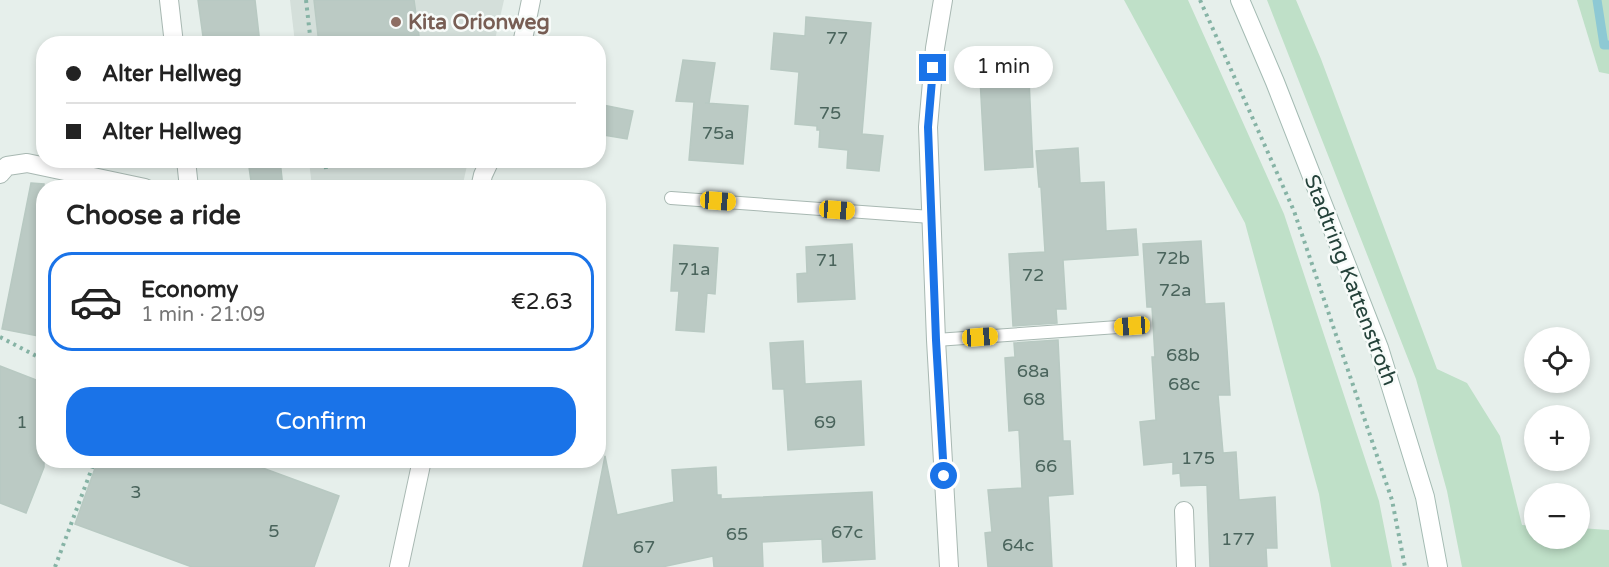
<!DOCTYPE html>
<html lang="en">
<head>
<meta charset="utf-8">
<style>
	body { margin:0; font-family:"Varela Round",sans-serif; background:#f6f6f6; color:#222; height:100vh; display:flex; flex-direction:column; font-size:22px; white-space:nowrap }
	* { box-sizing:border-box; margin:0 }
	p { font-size:20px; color:#767676 }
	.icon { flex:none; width:33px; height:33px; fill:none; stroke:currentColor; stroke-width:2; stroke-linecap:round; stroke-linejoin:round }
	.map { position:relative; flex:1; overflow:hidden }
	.drawer { position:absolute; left:36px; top:180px; width:570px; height:288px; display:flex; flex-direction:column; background:#fff; border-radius:24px; box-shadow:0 3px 9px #0003 }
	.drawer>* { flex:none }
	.guide { position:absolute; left:36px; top:36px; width:570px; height:132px; border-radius:24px; box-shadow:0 3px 9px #0003; display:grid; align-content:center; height:132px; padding:0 30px; background:#fff }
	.buttons { position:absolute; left:1524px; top:327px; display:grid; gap:12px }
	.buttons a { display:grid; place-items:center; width:66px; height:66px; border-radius:50%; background:#fff; box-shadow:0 3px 9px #0003; font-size:30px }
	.end { position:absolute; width:27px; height:27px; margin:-14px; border:8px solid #1a73e8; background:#fff; box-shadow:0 0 0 3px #fff }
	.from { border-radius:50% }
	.bubble { position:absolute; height:42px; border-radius:21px; background:#fff; box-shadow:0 3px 9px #0003; font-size:20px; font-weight:600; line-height:42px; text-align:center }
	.car { position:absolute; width:18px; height:36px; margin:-18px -9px; border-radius:8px; box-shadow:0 0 4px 2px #0007; background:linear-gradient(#f5c518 24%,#345 0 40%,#f5c518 0 76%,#345 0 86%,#f5c518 0) }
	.guide b { display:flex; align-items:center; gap:21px; height:57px; font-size:22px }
	.guide b+b { border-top:2px solid #e0e0e0 }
	.guide i { width:15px; height:15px; background:#222 }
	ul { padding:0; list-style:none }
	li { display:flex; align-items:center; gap:18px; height:99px; margin:0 12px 9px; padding:0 18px; border:3px solid transparent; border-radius:24px }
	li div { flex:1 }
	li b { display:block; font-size:22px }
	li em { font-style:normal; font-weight:600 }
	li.on { border-color:#1a73e8 }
	li>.icon { width:54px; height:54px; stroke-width:1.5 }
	h2 { padding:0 30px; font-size:27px; line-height:72px }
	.primary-button { display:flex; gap:12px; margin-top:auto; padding:12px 30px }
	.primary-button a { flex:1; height:69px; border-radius:24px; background:#1a73e8; color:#fff; font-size:24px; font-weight:600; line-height:69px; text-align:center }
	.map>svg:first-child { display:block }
	.built { fill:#d4dfda }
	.green { fill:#bfe0c8 }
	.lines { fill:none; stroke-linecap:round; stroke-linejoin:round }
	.stream { stroke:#8ec9d4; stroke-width:9 }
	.building { fill:#bbcac4; stroke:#b8c9c2; stroke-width:1.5 }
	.service-casing { stroke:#a8b8b2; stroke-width:14 }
	.minor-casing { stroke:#a8b8b2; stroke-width:20 }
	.secondary-casing { stroke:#a4bbb3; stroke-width:20 }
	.path { stroke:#86b3a5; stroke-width:4; stroke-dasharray:3 4.5; stroke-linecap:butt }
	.service { stroke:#fff; stroke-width:12 }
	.minor { stroke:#fff; stroke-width:18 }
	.secondary { stroke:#fff; stroke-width:18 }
	.route { stroke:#1a73e8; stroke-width:8 }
	.education-dot { fill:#8d6e63; stroke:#f7fbf9; stroke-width:2 }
	.labels { text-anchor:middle; stroke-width:5; stroke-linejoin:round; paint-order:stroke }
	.number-label { font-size:18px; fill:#4a645c }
	.education-label { font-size:21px; font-weight:bold; fill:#785e54; stroke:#f7fbf9; text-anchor:start }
	.street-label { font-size:21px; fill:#24423a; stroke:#f7fbf9 }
</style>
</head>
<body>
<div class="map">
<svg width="1609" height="567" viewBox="0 0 1609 567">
	<rect width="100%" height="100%" fill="#e6efeb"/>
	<!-- built -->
	<g class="built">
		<polygon points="290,0 504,0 494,44 295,43"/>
		<polygon points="309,161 309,160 468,161 462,188 312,187"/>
	</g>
	<!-- green -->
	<g class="green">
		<polygon points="1124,0 1188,0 1284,214 1379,501 1392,567 1331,567 1319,494 1245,223"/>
		<polygon points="1267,0 1296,0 1321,59 1437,369 1467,383 1500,436 1522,525 1534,526 1534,538 1580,538 1580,528 1609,530 1609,567 1462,567 1447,491 1416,379"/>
		<polygon points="1577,0 1609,0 1609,74 1599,72"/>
	</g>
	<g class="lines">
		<!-- stream -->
		<polyline class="stream" points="1597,0 1604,45 1609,45"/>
	</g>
	<!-- building -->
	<g class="building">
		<polygon points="198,0 255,0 260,44 204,44"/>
		<polygon points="314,0 414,0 419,36 391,39 392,44 319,44"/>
		<polygon points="806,17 871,23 862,134 883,136 879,171 847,168 848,150 819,147 820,130 817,130 817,126 795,124 799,72 771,69 774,33 805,36"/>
		<polygon points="1028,57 1033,167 985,170 979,60"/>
		<polygon points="683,60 715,63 709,103 705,103 748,106 743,164 689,160 694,102 676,101"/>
		<polygon points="598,104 633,111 627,139 598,134"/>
		<polygon points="1078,148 1080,183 1104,182 1106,231 1136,229 1138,255 1063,260 1066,309 1056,309 1057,323 1013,326 1009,254 1045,252 1041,187 1039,187 1036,151"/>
		<polygon points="248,160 280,160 283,188 252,188"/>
		<polygon points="31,183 44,184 44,337 2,329"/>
		<polygon points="1201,241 1205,304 1224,303 1230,395 1218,395 1223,453 1236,452 1239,500 1275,497 1277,548 1266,548 1267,567 1210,567 1207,485 1181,486 1180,473 1173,474 1173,462 1144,465 1140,422 1156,420 1152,357 1155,357 1152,307 1147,307 1143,244"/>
		<polygon points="852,244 855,299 798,302 797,274 807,273 806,247"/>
		<polygon points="674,245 718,248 715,294 707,293 704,332 676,330 679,291 671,291"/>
		<polygon points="1058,340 1063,441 1070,441 1073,494 1048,496 1052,567 988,567 985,533 992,532 988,490 1022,488 1019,430 1009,431 1005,358 1015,357 1014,343"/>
		<polygon points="803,341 805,384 861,381 864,445 788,450 784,389 773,389 770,343"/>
		<polygon points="0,366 44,383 44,467 26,513 0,503"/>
		<polygon points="605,456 617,515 674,502 672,470 716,467 717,495 721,495 721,499 872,492 875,559 823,562 822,539 762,542 763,567 714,567 713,556 662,567 583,567"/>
		<polygon points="98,460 241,460 339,496 314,567 192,567 75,524"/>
	</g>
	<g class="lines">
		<defs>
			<g id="service">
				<polyline points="671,198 931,217"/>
				<polyline points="936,340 1132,326"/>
			</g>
			<g id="minor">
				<polyline points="169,0 174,44"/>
				<polyline points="943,0 935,48 928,127 936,340 949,567"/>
				<polyline points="522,44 531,0"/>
				<polyline points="186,160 189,188"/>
				<polyline points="0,174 7,166 27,163 145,188"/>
				<polyline points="480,188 483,175 490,160"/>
				<polyline points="1184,511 1186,567"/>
				<polyline points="399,567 422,460"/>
			</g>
			<polyline id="secondary" points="1240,0 1275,82 1379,348 1425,497 1438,567"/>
		</defs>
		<!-- service casing -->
		<use href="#service" class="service-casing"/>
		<!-- minor casing -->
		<use href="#minor" class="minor-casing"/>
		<!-- secondary casing -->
		<use href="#secondary" class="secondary-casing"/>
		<!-- path -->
		<g class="path">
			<polyline points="306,0 311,44"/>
			<polyline points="1200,0 1294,211 1392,500 1405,567"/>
			<polyline points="325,160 326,169"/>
			<polyline points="0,337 44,360"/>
			<polyline points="55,567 95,460"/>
		</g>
		<!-- service -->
		<use href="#service" class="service"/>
		<!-- minor -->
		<use href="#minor" class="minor"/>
		<!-- secondary -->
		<use href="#secondary" class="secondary"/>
	</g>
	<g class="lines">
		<!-- route -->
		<polyline class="route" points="933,68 928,127 936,340 944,476"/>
	</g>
	<!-- markers -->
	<circle class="education-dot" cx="396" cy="22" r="6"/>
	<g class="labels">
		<!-- number labels -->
		<g class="number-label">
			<text x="837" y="44">77</text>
			<text x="830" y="119">75</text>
			<text x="718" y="139">75a</text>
			<text x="1173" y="264">72b</text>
			<text x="827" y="266">71</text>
			<text x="694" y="275">71a</text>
			<text x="1033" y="281">72</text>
			<text x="1175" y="296">72a</text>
			<text x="1183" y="361">68b</text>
			<text x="1033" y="377">68a</text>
			<text x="1184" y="390">68c</text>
			<text x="1034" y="405">68</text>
			<text x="22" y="428">1</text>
			<text x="825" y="428">69</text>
			<text x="1198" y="464">175</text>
			<text x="1046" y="472">66</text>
			<text x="136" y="498">3</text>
			<text x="274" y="537">5</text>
			<text x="847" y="538">67c</text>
			<text x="737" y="540">65</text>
			<text x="1238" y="545">177</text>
			<text x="1018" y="551">64c</text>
			<text x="644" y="553">67</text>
		</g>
		<!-- education labels -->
		<g class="education-label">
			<text x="408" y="29">Kita Orionweg</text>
		</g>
		<!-- street labels -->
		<g class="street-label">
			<text transform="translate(1351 280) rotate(69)" y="7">Stadtring Kattenstroth</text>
		</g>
	</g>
</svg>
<div class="buttons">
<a><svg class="icon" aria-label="locate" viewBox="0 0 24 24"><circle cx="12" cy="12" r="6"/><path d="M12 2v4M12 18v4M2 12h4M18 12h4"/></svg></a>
<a>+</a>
<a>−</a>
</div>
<i class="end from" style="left:944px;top:476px"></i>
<i class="end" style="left:933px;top:68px"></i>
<div class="bubble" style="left:954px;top:46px;width:99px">1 min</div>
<i class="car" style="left:718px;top:201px;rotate:94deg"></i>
<i class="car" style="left:837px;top:210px;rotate:94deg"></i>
<i class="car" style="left:1132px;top:326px;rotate:266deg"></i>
<i class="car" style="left:980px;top:337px;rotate:86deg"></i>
<div class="guide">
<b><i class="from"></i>Alter Hellweg</b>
<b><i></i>Alter Hellweg</b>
</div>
<section class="drawer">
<h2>Choose a ride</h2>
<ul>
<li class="on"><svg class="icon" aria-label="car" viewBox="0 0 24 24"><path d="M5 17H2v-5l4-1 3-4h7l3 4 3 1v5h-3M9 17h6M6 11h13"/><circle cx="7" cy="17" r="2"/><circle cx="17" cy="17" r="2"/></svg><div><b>Economy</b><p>1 min · 21:09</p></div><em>€2.63</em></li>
</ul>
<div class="primary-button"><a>Confirm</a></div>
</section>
</div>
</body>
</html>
